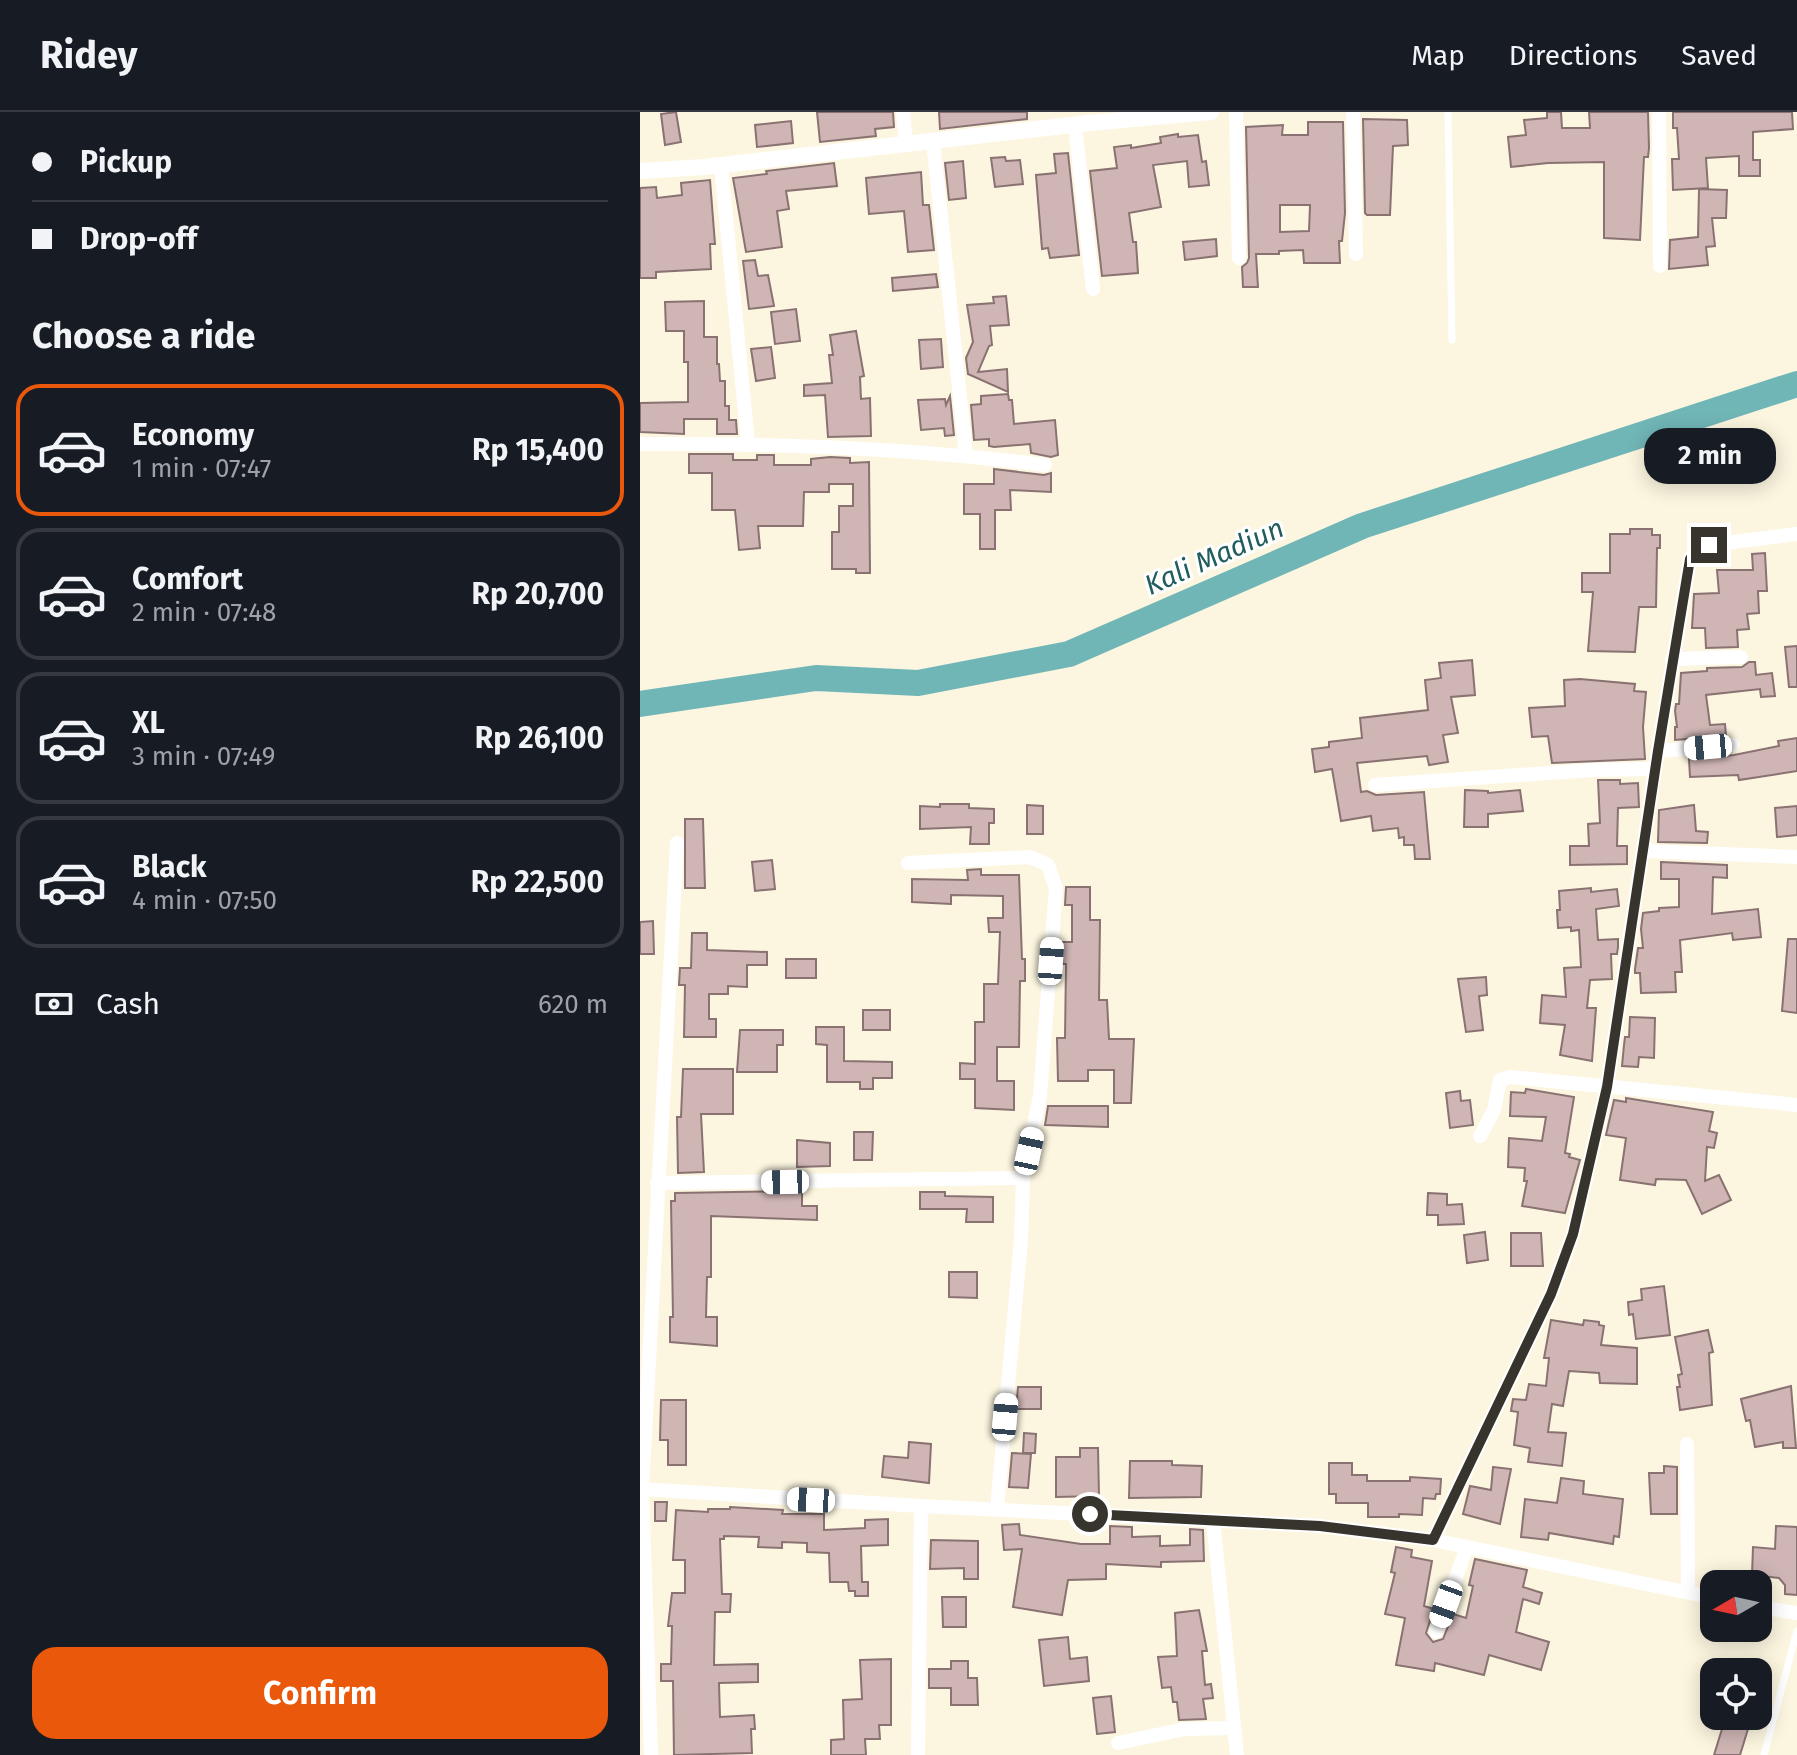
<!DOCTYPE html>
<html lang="en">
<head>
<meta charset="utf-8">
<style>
	body { margin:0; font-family:"Fira Sans",sans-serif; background:#242831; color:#f1f3f6; height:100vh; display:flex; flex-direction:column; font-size:30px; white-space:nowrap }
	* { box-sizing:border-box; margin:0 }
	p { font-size:26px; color:#9ea1a6 }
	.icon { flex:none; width:44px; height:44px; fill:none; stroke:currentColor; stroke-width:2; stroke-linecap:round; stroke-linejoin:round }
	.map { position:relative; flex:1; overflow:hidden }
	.side { display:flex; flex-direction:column; background:#171b24; width:640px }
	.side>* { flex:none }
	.banner { display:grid; align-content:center; height:176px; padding:0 32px; background:#171b24 }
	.needle { width:52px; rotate:261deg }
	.buttons { position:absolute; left:1060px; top:1458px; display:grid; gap:16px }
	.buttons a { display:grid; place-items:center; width:72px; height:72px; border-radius:16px; background:#171b24; box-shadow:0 4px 20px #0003; font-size:40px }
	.end { position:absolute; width:36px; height:36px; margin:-18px; border:10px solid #36342c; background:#fff; box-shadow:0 0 0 4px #fff }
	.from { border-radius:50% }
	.bubble { position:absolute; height:56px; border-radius:24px; background:#171b24; box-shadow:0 4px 20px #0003; font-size:26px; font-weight:700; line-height:56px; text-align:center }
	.car { position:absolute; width:24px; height:48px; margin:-24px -12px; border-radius:10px; box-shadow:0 0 6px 2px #0007; background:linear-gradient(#fff 24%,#345 0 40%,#fff 0 76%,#345 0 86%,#fff 0) }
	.banner b { display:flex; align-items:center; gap:28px; height:76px; font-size:30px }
	.banner b+b { border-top:2px solid #363941 }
	.banner i { width:20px; height:20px; background:#f1f3f6 }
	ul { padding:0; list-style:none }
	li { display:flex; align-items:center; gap:24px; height:132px; margin:0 16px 12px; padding:0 16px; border:4px solid #363941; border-radius:24px }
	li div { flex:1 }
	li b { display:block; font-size:30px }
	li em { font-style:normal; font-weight:700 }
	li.on { border-color:#ea580c }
	li>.icon { width:72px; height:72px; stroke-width:1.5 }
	h2 { padding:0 32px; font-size:36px; line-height:96px }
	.pay { display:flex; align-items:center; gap:20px; height:88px; padding:0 32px; font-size:30px }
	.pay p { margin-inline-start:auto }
	.button { display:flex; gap:16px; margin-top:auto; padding:16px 32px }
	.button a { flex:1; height:92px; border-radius:24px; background:#ea580c; color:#fff; font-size:32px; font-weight:700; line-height:92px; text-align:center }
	header { display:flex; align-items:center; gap:48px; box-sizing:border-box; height:112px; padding:0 40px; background:#171b24; border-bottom:2px solid #363941 }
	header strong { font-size:38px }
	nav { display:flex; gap:44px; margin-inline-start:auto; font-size:28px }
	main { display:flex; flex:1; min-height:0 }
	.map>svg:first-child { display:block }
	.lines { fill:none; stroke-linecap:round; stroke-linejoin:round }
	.river { stroke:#71b6b7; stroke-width:26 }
	.building { fill:#cfb6b5; stroke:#897271; stroke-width:2; fill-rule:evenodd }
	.service { stroke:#fff; stroke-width:7 }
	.minor { stroke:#fff; stroke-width:14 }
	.tertiary { stroke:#fff; stroke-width:16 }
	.route { stroke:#36342c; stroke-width:10 }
	.labels { text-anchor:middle; stroke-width:6; stroke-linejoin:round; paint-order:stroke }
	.water-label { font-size:28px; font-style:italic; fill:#225d5e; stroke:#fff }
</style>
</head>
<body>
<header>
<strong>Ridey</strong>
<nav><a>Map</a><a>Directions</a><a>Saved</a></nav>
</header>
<main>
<section class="side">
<div class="banner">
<b><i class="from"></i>Pickup</b>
<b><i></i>Drop-off</b>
</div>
<h2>Choose a ride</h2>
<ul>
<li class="on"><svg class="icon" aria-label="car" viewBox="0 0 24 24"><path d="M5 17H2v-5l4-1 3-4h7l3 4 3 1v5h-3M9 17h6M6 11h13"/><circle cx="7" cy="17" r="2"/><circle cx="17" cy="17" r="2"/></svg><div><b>Economy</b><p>1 min · 07:47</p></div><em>Rp 15,400</em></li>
<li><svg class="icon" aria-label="car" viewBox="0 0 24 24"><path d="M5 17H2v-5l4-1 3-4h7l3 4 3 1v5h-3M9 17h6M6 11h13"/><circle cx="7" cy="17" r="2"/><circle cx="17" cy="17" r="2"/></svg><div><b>Comfort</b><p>2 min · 07:48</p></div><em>Rp 20,700</em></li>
<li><svg class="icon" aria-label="car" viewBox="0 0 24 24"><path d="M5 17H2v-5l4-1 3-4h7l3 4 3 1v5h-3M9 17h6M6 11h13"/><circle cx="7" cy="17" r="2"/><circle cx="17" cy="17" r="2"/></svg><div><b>XL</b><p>3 min · 07:49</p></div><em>Rp 26,100</em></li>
<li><svg class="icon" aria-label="car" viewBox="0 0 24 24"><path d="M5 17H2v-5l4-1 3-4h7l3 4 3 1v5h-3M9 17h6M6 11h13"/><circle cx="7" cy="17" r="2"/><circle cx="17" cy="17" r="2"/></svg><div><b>Black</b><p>4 min · 07:50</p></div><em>Rp 22,500</em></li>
</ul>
<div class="pay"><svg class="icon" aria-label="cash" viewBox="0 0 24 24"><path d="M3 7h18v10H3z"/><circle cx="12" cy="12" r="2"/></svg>Cash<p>620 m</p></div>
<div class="button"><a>Confirm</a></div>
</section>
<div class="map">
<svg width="1157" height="1643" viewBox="0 0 1157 1643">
	<rect width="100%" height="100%" fill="#fcf6e0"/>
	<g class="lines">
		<!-- river -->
		<polyline class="river" points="0,592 176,566 278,571 429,542 722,414 1157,272"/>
	</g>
	<!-- building -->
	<g class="building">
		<polygon points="36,0 41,30 25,33 21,2"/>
		<polygon points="177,0 253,0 254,15 235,17 236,24 180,30"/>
		<polygon points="299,0 387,0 387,7 300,17"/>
		<polygon points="907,0 921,0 922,16 950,16 949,0 1008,0 1009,36 1008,45 1004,45 1000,128 964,126 964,50 908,51 871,55 868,25 886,23 884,8 907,6"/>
		<polygon points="1033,0 1152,0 1153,17 1113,20 1113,48 1120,48 1120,64 1099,64 1099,44 1066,46 1068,76 1033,78 1032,47 1039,47 1037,16 1033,16"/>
		<polygon points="723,7 767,8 768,33 753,34 750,103 727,103 725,101"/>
		<polygon points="151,9 153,31 117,35 115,13"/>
		<path d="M 668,10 L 703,10 L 705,101 L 702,129 L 699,129 L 700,151 L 664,151 L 663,138 L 639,139 L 639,142 L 616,142 L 618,175 L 603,175 L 602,155 L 607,151 L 609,146 L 606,15 L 643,13 L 642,23 L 668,23 ZM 640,93 L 670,93 L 669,119 L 640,120 Z"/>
		<polygon points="538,22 538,25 558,23 562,50 566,49 569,73 549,75 547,49 513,53 521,95 489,101 493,130 496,130 498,161 462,164 450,59 477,56 474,35 491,33 491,36 521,31 520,25"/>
		<polygon points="428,41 439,143 410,146 408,136 402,137 396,63 416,61 414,42"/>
		<polygon points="365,45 366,49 380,48 383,72 355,75 351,46"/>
		<polygon points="323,49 326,86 309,88 305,51"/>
		<polygon points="194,51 197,74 146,79 149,97 137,99 142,135 106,140 93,66 127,62 126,59"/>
		<polygon points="281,60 283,93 289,93 294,138 268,140 264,99 229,102 226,66"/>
		<polygon points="70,68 75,132 70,132 71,157 16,160 16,166 0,166 0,76 16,75 17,86 42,83 41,71"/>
		<polygon points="1059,77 1087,78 1086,106 1072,106 1075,134 1066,135 1068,153 1029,157 1030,128 1058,125"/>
		<polygon points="576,127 577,144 545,148 543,130"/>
		<polygon points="115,148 118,164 128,163 134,194 109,197 103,149"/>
		<polygon points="296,162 298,175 253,179 252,166"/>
		<polygon points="366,184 369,213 350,214 352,233 349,234 338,260 367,257 368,280 328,262 326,246 333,230 327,193 354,191 353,185"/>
		<polygon points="64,189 64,225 77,225 77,252 79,252 80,269 85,269 85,294 89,294 89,308 96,308 97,322 77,322 77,307 44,307 44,322 0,320 0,291 48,290 48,250 44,250 44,219 26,219 25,190"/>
		<polygon points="156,197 160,229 135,232 131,200"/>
		<polygon points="216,219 224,264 220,265 221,287 230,286 231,324 188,325 185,283 164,284 164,273 192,271 189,243 193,243 190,223"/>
		<polygon points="301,227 303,255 281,257 279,228"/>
		<polygon points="131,235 135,266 116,269 111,237"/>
		<polygon points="368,282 369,288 372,288 374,312 415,308 418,343 411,345 391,341 390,332 354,335 349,334 349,327 334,328 331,293 341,292 341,284"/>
		<polygon points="310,284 314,323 305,324 304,316 281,318 278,288 305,287 306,293"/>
		<polygon points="49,342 93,342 93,348 117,348 117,343 134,343 134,353 171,353 171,347 190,345 210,346 210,351 229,350 230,461 216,461 216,457 192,457 192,420 199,420 199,394 213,394 213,372 189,372 189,380 164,380 163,414 118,414 120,436 99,438 95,398 72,398 72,361 49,361"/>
		<polygon points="354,357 404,363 411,361 411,380 370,378 371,398 355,398 355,437 340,437 340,402 324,402 324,372 354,372"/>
		<polygon points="990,417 1012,417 1012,423 1020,423 1020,436 1017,436 1016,495 999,495 995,540 948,539 953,480 942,480 942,461 970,461 970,422 990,422"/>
		<polygon points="1125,441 1127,479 1118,479 1119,501 1107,502 1109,517 1097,518 1098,535 1066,536 1065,516 1052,516 1054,482 1079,481 1077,458 1113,458 1112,442"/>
		<polygon points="1157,534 1157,575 1149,575 1145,535"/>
		<polygon points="832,548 835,583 811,585 818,621 803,623 808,650 789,653 787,644 717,651 721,680 727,679 736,683 784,680 790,747 775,747 774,733 764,733 764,725 759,726 758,716 733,719 731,704 701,709 692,657 675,660 672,637 689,635 689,630 722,626 720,606 788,598 785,568 801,566 799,551"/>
		<polygon points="1109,550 1115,550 1116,563 1132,561 1135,584 1121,585 1120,577 1066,583 1070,613 1085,612 1086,624 1035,628 1035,615 1037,615 1035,599 1036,592 1039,592 1041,561 1067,559 1067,556 1102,555"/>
		<polygon points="940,567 995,572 994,579 1006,580 1003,615 1005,647 912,651 908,624 892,625 889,596 925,594 924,568"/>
		<polygon points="1157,626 1157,659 1099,668 1098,663 1050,665 1049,647 1094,643 1139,634 1138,629"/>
		<polygon points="958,668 980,668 980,672 998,671 999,695 978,696 977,734 987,734 987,752 930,753 930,734 949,734 948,712 960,711"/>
		<polygon points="825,678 848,679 848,681 880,678 883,699 848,702 848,715 824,715"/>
		<polygon points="300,692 329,692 329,696 354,697 354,711 349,711 349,732 330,732 331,715 280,717 280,694 300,695"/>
		<polygon points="387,693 403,694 403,722 387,722"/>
		<polygon points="1054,693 1056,719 1068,720 1067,731 1018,730 1019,698"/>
		<polygon points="1157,694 1157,723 1137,725 1135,696"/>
		<polygon points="45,707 63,707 65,776 45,776"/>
		<polygon points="132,748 135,777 115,779 112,750"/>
		<polygon points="1021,750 1087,753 1087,766 1073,765 1072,802 1118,797 1121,825 1093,828 1092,821 1040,828 1042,860 1035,860 1036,880 1001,881 1000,861 995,861 995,857 998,836 1003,836 1001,817 1003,801 1019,799 1019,796 1039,795 1039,767 1021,767"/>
		<polygon points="341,757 341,763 379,763 382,847 385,847 385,869 380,869 379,935 357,935 357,969 374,969 374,998 335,996 335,967 320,967 320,951 335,952 335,910 344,910 344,872 358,872 360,820 349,820 348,806 363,806 363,784 311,783 311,792 272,790 272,767 328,768 327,758"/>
		<polygon points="426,775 450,775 450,808 460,808 459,888 467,888 469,927 494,927 491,991 474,991 474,958 448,958 448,969 418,969 417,926 425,926 426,852 422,852 422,830 432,830 432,793 425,793"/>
		<polygon points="951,776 951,780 977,777 979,794 956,797 958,828 978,827 978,835 977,842 971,842 972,867 950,868 947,896 956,896 952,949 920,943 925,913 900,911 902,883 926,885 924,856 941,855 939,818 931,819 931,815 918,816 917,798 920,798 919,779"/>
		<polygon points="13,809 14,842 0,842 0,810"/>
		<polygon points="52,821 67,821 67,838 127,840 127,853 107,853 107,875 88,874 88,882 69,882 69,907 76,907 76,925 44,925 45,873 39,873 40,856 51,856"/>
		<polygon points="1148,827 1157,827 1157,901 1142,899"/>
		<rect x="146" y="847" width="30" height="19"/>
		<polygon points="846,865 847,883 839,884 843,918 826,920 818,867"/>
		<rect x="223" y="898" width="27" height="20"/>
		<polygon points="990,905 1015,906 1014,946 999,945 998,955 982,954 984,933 985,925 989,925"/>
		<polygon points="176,915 204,915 204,949 252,950 252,966 233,966 233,977 220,977 220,970 187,970 187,933 176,932"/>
		<polygon points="100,918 143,918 143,933 137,933 137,960 97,960"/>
		<polygon points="43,957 93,957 93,1002 61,1002 64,1060 38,1061 37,1005 41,1005"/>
		<polygon points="886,977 934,985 925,1041 930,1042 929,1045 940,1048 925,1101 882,1094 887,1069 884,1069 885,1056 868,1055 869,1026 902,1029 906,1005 870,1004 871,980 885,981"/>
		<polygon points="820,979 821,989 830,988 833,1013 810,1016 806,981"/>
		<polygon points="986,986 1073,1000 1069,1019 1077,1021 1074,1036 1067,1035 1065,1069 1079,1063 1091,1088 1062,1102 1046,1068 1016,1067 1015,1073 980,1068 986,1026 966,1023 974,988 986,990"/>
		<polygon points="408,994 468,994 468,1015 405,1013"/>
		<polygon points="214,1020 233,1020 232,1048 214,1048"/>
		<polygon points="157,1028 190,1031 190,1054 157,1055"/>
		<polygon points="162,1079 162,1094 177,1094 177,1108 71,1104 71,1165 67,1165 66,1205 77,1205 77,1234 30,1230 30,1205 33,1205 31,1089 35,1089 35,1081"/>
		<polygon points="280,1080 305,1080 305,1084 353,1085 353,1110 326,1110 327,1097 280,1097"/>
		<polygon points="788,1081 807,1082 807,1093 822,1092 824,1112 798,1113 798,1103 787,1103"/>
		<polygon points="845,1120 848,1148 827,1151 824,1123"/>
		<polygon points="871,1121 901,1121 903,1154 871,1154"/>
		<polygon points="309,1160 337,1160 337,1186 309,1185"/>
		<polygon points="1024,1174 1030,1223 996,1227 993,1202 989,1203 988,1190 1002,1188 1001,1177"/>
		<polygon points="911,1208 943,1213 944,1208 959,1210 959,1213 964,1214 961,1233 997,1236 997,1272 960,1271 959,1261 929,1259 923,1294 912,1292 908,1320 926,1321 922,1354 888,1350 890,1336 874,1333 878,1300 871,1299 873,1287 886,1288 889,1272 906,1274 909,1246 904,1246"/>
		<polygon points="1068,1218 1073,1240 1069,1241 1072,1293 1040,1298 1037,1275 1040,1275 1038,1263 1042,1262 1035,1225"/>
		<polygon points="1151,1274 1156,1336 1143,1336 1143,1330 1115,1335 1110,1308 1106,1309 1101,1287"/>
		<polygon points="378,1275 401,1275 401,1297 376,1297"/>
		<polygon points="21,1288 46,1288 46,1353 28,1353 28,1328 20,1328"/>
		<polygon points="384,1321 396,1322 395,1341 383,1341"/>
		<polygon points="269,1330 291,1332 289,1371 242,1365 244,1344 268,1346"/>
		<polygon points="440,1336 458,1336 459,1384 416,1385 416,1345 440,1345"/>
		<polygon points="372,1341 391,1342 388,1376 369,1375"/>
		<polygon points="490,1349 532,1349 532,1353 562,1354 561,1385 489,1386"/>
		<polygon points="689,1351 712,1351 712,1363 727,1363 727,1369 770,1369 770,1365 801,1367 800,1382 796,1382 795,1387 783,1386 782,1403 759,1402 759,1405 728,1405 728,1391 696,1391 696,1382 689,1382"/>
		<polygon points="1024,1354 1037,1355 1037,1402 1011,1402 1009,1361 1024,1361"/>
		<polygon points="853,1355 871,1357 860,1412 823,1402 830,1374 851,1378"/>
		<polygon points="921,1366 944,1369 943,1382 983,1387 979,1425 974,1424 973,1432 909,1421 908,1428 881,1425 885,1387 917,1391"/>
		<polygon points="15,1390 27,1390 26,1409 15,1409"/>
		<polygon points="90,1395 143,1398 142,1402 184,1402 184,1418 225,1416 225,1408 248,1407 248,1433 221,1434 222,1470 228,1470 228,1484 215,1484 215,1479 209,1479 208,1470 190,1470 189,1441 167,1440 167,1431 142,1430 142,1436 118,1435 119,1425 84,1424 84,1427 80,1427 82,1482 91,1482 90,1500 75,1500 74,1553 118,1552 118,1570 79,1571 80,1605 114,1603 115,1617 111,1617 112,1641 34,1643 33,1569 21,1569 21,1552 31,1552 32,1514 28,1514 32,1481 45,1481 45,1448 33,1448 36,1398 68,1400 68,1397 90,1397"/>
		<polygon points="379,1412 380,1423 441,1432 470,1432 470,1414 492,1415 492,1425 520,1424 520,1434 550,1433 550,1417 563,1418 564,1449 521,1450 521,1455 466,1452 466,1467 428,1468 422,1503 373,1495 382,1437 364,1438 362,1413"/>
		<polygon points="1136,1414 1157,1415 1157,1483 1145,1482 1145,1473 1139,1466 1112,1463 1113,1435 1135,1437"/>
		<polygon points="291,1428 338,1429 338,1467 324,1467 324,1456 290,1457"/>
		<polygon points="756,1435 772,1438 771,1445 792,1449 784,1494 794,1497 786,1521 793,1530 803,1527 813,1502 826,1506 833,1474 829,1473 835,1447 887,1458 883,1475 902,1481 899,1492 883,1487 876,1520 909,1530 901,1558 849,1543 844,1563 795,1551 794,1559 756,1553 765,1506 745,1502 755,1461 751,1460"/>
		<polygon points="302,1485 326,1485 326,1515 303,1515"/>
		<polygon points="559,1498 567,1539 562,1539 565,1573 571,1572 573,1586 563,1587 566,1607 539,1608 537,1590 533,1590 531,1575 522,1576 518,1545 537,1544 535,1501"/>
		<polygon points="428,1525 430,1547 447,1545 449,1569 404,1574 399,1528"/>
		<polygon points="251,1547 251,1613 239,1613 240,1627 225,1627 226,1643 191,1643 191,1628 204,1627 203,1588 222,1587 220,1548"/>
		<polygon points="311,1549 328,1549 328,1566 337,1566 338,1593 311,1593 311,1576 289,1576 289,1557 311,1557"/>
		<polygon points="471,1584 475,1620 457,1622 453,1586"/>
		<polygon points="1086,1604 1112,1604 1100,1643 1074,1643"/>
	</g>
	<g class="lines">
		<!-- service -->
		<g class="service">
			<polyline points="808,0 812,228"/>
			<polyline points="1124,1643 1157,1519"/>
		</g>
		<!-- minor -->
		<g class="minor">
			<polyline points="263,0 266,32"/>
			<polyline points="596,0 599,146"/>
			<polyline points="713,0 716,142"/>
			<polyline points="1019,0 1020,154"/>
			<polyline points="435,13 453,177"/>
			<polyline points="293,29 326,343"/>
			<polyline points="81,53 108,331"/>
			<path d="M 0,332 C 135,331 270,336 405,353"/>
			<polyline points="1032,547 1101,545"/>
			<polyline points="1018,639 1093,633"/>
			<polyline points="735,673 952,658 1015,657"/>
			<polyline points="1004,739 1157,745"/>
			<polyline points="268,751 390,745 408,753 416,776 400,984 383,1066 381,1128 357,1397"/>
			<polyline points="840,1024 854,998 860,968 870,965 1157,993"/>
			<polyline points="17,1071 383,1066"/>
			<polyline points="1047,1332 1048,1480"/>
			<polyline points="0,1377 281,1394 680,1414 793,1428 1074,1486"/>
			<polyline points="573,1408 597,1643"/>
			<polyline points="793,1428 911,1182 933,1122 967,975 1015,657 1050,447 1057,437 1069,433 1157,422"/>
			<polyline points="1118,1495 1157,1501"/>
			<polyline points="796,1520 827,1435"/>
			<polyline points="478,1631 545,1617 594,1616"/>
			<polyline points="11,1643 2,1377 37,731"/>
			<polyline points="278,1643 281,1394"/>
		</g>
		<!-- tertiary -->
		<polyline class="tertiary" points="0,59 64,55 449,11 571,0"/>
	</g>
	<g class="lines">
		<!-- route -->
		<polyline class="route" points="450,1402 680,1414 793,1428 911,1182 933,1122 967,975 1018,639 1050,447 1057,437 1069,433"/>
	</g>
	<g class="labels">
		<!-- water labels -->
		<g class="water-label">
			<text transform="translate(574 444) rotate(-24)" y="10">Kali Madiun</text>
		</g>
	</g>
</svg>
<div class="buttons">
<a><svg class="needle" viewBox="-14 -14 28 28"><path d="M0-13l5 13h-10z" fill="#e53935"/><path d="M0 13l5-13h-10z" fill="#9ea1a6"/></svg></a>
<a><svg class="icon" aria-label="locate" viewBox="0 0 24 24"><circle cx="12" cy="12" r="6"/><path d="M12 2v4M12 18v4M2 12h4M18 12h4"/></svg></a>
</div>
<i class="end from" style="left:450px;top:1402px"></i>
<i class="end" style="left:1069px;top:433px"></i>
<div class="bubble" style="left:1004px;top:316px;width:132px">2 min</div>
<i class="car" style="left:1068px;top:635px;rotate:265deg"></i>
<i class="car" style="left:411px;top:849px;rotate:4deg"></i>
<i class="car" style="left:389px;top:1039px;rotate:12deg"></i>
<i class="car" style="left:145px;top:1070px;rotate:269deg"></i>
<i class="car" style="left:365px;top:1305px;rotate:5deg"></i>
<i class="car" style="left:171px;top:1388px;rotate:273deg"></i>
<i class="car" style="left:806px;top:1492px;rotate:200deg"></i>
</div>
</main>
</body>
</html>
